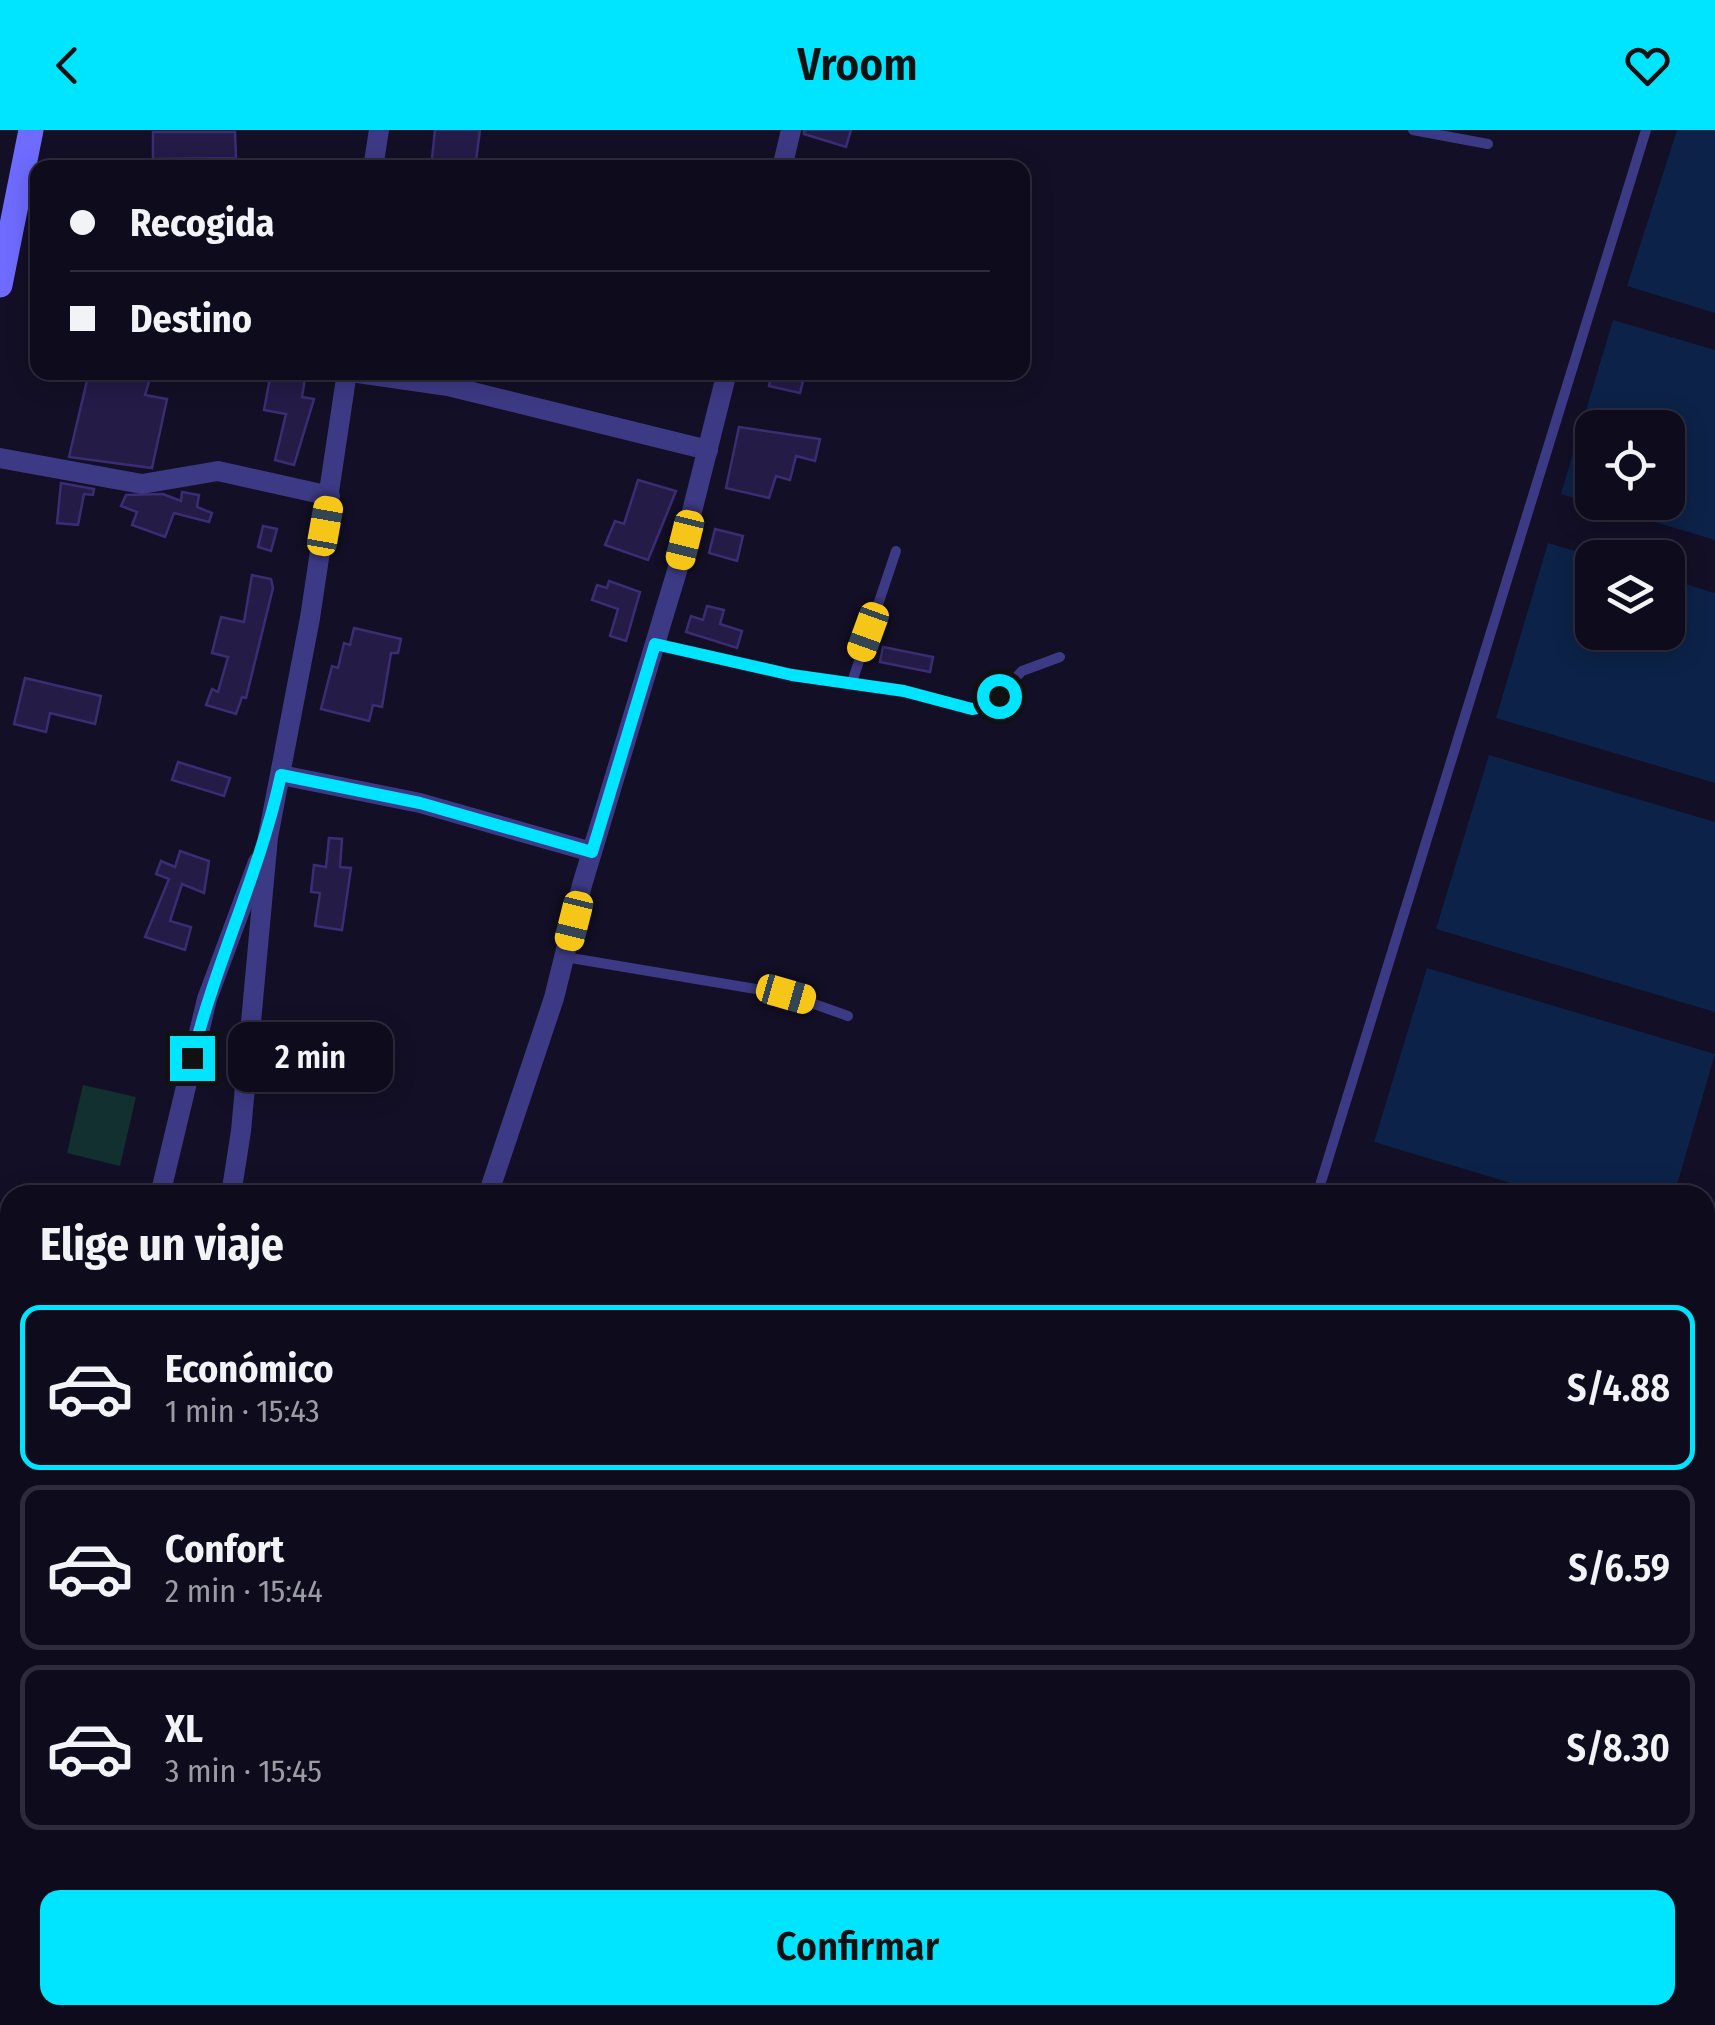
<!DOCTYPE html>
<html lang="es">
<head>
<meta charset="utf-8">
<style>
	body { margin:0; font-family:"Fira Sans Condensed",sans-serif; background:#1c1929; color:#f1f3f6; height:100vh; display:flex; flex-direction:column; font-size:38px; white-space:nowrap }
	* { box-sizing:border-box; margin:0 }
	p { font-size:32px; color:#9b9ba3 }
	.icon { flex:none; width:55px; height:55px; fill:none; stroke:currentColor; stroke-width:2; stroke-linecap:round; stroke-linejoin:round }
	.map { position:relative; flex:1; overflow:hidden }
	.panel { position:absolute; left:0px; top:1055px; width:1715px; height:840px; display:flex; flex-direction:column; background:#0e0b1c; border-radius:30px 30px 0 0; box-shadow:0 5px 25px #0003,0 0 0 2px #2e2b3b }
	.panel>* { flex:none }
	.banner { position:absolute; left:30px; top:30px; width:1000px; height:220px; border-radius:20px; box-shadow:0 5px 25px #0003,0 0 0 2px #2e2b3b; display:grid; align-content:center; height:220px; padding:0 40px; background:#0e0b1c }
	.controls { position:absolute; left:1575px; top:280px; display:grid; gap:20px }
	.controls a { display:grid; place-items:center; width:110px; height:110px; border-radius:20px; background:#0e0b1c; box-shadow:0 5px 25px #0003,0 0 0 2px #2e2b3b; font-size:50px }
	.end { position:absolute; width:45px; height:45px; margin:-22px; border:12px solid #00e5ff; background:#111; box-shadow:0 0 0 5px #111 }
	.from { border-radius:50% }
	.bubble { position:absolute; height:70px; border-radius:20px; background:#0e0b1c; box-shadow:0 5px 25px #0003,0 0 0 2px #2e2b3b; font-size:32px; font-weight:600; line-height:70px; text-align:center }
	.car { position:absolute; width:30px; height:60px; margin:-30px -15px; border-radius:12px; box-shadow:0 0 8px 2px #0007; background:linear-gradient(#f5c518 24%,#345 0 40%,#f5c518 0 76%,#345 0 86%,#f5c518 0) }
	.banner b { display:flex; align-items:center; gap:35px; height:95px; font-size:38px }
	.banner b+b { border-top:2px solid #2e2b3b }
	.banner i { width:25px; height:25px; background:#f1f3f6 }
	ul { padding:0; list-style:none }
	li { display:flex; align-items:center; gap:30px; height:165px; margin:0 20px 15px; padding:0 20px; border:5px solid #2e2b3b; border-radius:20px }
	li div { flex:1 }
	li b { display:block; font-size:38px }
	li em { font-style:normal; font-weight:600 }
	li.active { border-color:#00e5ff }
	li>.icon { width:90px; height:90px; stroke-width:1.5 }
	h2 { padding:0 40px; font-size:45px; line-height:120px }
	.action { display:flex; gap:20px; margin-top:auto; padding:20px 40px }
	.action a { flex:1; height:115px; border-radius:20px; background:#00e5ff; color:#111; font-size:40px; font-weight:600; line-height:115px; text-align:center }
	header { display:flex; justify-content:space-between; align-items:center; height:130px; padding:0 40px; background:#00e5ff; color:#111; font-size:45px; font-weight:600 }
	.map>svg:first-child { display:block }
	.green { fill:#12302f }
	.water { fill:#0c2248; fill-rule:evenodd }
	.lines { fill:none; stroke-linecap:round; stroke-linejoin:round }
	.canal { stroke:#0c2248; stroke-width:18 }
	.building { fill:#241b47; stroke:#3b2d73; stroke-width:2.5 }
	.lane { stroke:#3d3a85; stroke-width:10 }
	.street { stroke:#3d3a85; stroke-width:20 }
	.secondary { stroke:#6f6bff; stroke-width:25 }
	.route { stroke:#00e5ff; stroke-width:12 }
</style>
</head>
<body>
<header><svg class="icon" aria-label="back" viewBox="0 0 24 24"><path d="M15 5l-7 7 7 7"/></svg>Vroom<svg class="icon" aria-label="heart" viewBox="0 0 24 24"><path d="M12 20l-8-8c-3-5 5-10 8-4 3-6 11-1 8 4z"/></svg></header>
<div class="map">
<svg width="1715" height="1895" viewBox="0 0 1715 1895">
	<rect width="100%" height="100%" fill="#130f26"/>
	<!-- green -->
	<polygon class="green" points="83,955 136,967 120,1036 67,1023"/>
	<!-- water -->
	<g class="water">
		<polygon points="1677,0 1715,0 1715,183 1627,156"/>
		<path d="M 1613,190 L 1715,220 L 1715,410 L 1561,364 ZM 1592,298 L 1668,298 L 1668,372 L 1592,372 Z"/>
		<polygon points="1548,413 1596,427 1592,502 1668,502 1668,449 1715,463 1715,653 1496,588"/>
		<polygon points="1489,625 1715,692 1715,882 1436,799"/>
		<polygon points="1427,838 1715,924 1674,1065 1551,1065 1374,1012"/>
		<polygon points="1705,1168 1715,1171 1715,1354 1705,1351"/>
		<polygon points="1705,1400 1715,1403 1715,1585 1705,1582"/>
		<polygon points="1705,1628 1715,1631 1715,1814 1705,1811"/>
		<polygon points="1306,1885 1468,1885 1504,1895 1302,1895"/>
	</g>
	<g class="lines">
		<!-- canal -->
		<g class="canal">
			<polyline points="1704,1885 1715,1889"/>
			<polyline points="554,1895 582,1885"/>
		</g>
	</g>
	<!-- building -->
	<g class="building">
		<polygon points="435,0 480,0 475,38 431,38"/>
		<polygon points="804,0 851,0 846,17 804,4"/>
		<polygon points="153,2 235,2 236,28 153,29"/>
		<polygon points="89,242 146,242 151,245 145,265 167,269 152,338 69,327"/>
		<polygon points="271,242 306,242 302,267 314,269 294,335 275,330 286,284 264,280"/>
		<polygon points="772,242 804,247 800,263 769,256"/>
		<polygon points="739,297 820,309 815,331 796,326 790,350 776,346 769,368 726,358"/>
		<polygon points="638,350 676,361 648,430 605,415 615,391 624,394"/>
		<polygon points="61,353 94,359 93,365 84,364 78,395 57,393"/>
		<polygon points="182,362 199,365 197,377 212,383 209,392 174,383 165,407 132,395 137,382 121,376 126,365 163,364 181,371"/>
		<polygon points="263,396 277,399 271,421 258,417"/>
		<polygon points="715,399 743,406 737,431 709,423"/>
		<polygon points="252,445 271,449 273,458 246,568 242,567 236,584 206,575 212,559 218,562 228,527 212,523 221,487 244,492"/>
		<polygon points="609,451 640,462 626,511 610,506 618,479 592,470 597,455 607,458"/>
		<polygon points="707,476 724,480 720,494 742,501 737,518 686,502 691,486 703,490"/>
		<polygon points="354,498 401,509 398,523 391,523 382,577 373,575 369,591 321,579 332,536 338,538 344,513 350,515"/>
		<polygon points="883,517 933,527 930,542 880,532"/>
		<polygon points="25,548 101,566 95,594 50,583 46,602 14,594"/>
		<polygon points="178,632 230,648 224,666 172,650"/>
		<polygon points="329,708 342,709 340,737 351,738 342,800 315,796 320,763 311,762 314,735 326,737"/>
		<polygon points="180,721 209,731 204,763 182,754 170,791 191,797 185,820 145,807 169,749 156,744 161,731 175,737"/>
	</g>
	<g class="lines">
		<!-- lane -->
		<g class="lane">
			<polyline points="1413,0 1488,14"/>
			<polyline points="656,514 792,545 904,561 972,579 988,576 1022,541 1060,527"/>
			<polyline points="852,552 896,421"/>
			<polyline points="565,827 786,864 848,886"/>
			<polyline points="1317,1065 1646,0"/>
			<polyline points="1705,1600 1715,1603"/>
			<polyline points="495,1895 524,1885"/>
		</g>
		<!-- street -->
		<g class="street">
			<polyline points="373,38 379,0"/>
			<polyline points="782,38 791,0"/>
			<polyline points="351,242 448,256 708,320"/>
			<polyline points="0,328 142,354 218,341 330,366"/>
			<polyline points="281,645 420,673 592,722"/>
			<polyline points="160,1065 207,869 258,732"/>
			<polyline points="231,1065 241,1001 268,707 310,488 347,242"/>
			<polyline points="488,1065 554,868 582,755 677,441 727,242"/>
			<polyline points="0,1314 10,1317"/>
			<polyline points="0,1384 10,1361"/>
			<polyline points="0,1511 10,1514"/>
		</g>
		<!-- secondary -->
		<polyline class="secondary" points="0,155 31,0"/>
	</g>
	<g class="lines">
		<!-- route -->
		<path class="route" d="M 192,928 C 216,831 260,742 281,645 L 420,673 L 592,722 L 655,514 L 792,545 L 904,561 L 972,579 L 988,576 L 999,566"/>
	</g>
</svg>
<div class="controls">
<a><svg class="icon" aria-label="locate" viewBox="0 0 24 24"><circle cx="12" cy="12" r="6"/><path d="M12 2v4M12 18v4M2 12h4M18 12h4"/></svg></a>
<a><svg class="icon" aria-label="layers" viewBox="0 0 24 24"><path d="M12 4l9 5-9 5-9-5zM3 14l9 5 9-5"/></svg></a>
</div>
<i class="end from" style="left:999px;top:566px"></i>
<i class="end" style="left:192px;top:928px"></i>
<div class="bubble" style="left:228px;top:892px;width:165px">2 min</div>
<i class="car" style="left:325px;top:396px;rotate:10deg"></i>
<i class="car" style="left:685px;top:410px;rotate:194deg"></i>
<i class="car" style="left:868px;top:502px;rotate:200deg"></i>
<i class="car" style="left:574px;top:791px;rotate:194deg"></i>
<i class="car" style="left:786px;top:864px;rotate:106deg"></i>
<div class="banner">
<b><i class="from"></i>Recogida</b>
<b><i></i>Destino</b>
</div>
<section class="panel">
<h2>Elige un viaje</h2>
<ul>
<li class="active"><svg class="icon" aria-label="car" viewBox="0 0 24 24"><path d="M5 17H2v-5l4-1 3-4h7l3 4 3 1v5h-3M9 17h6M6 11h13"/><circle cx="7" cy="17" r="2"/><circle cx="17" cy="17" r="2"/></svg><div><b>Económico</b><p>1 min · 15:43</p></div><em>S/4.88</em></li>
<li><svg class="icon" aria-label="car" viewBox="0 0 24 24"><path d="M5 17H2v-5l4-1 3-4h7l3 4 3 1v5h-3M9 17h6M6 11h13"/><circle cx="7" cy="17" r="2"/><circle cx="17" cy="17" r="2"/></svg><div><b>Confort</b><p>2 min · 15:44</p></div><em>S/6.59</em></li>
<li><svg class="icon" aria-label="car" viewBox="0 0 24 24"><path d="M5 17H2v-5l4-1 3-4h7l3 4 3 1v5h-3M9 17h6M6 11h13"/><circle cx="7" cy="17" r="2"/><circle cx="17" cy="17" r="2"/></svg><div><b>XL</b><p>3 min · 15:45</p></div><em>S/8.30</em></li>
</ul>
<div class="action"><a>Confirmar</a></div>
</section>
</div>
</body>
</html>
